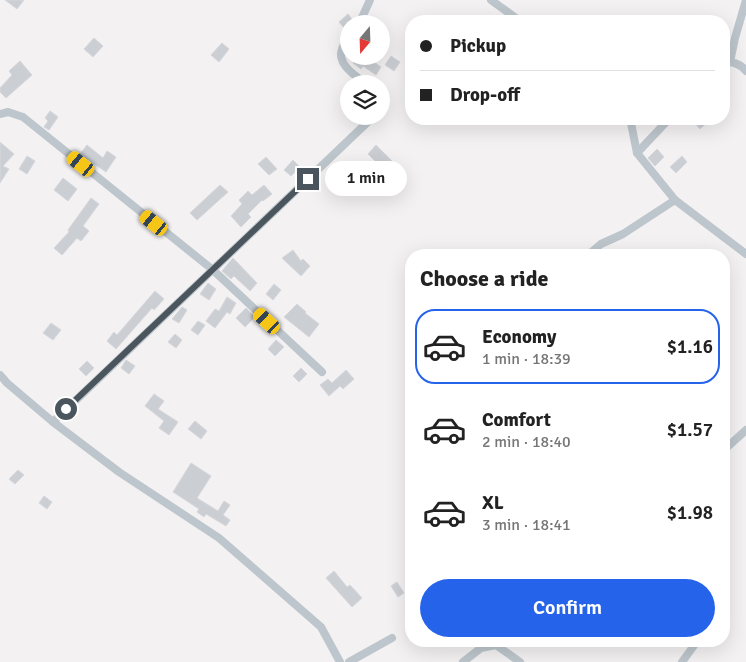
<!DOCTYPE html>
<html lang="en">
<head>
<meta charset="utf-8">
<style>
	body { margin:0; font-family:Signika,sans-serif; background:#f6f6f6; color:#222; height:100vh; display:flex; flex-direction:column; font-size:19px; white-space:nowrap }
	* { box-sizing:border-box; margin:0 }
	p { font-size:16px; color:#767676 }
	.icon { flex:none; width:28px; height:28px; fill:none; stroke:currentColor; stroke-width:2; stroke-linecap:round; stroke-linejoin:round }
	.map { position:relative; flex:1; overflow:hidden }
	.details { position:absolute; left:405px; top:249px; width:325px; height:398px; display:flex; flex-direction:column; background:#fff; border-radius:20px; box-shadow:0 5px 20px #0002 }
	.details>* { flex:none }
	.banner { position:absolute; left:405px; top:15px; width:325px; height:110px; border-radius:20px; box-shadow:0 5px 20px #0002; display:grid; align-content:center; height:110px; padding:0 15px; background:#fff }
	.needle { width:32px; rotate:199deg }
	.buttons { position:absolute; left:340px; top:15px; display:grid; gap:10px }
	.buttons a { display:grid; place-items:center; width:50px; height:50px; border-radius:50%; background:#fff; box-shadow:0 5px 20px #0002; font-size:25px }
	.end { position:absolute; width:22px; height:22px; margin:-11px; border:6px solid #4a555d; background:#fff; box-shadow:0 0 0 2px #fff }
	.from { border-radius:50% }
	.bubble { position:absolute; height:35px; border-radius:18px; background:#fff; box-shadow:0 5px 20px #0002; font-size:16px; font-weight:600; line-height:35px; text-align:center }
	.car { position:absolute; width:15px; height:30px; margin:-15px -8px; border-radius:6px; box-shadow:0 0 4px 1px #0007; background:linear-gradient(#f5c518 24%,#345 0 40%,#f5c518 0 76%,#345 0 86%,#f5c518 0) }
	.banner b { display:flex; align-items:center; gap:18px; height:48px; font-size:19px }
	.banner b+b { border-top:1px solid #e0e0e0 }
	.banner i { width:12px; height:12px; background:#222 }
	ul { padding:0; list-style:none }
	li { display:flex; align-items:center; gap:15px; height:75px; margin:0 10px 8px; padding:0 5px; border:2px solid transparent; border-radius:20px }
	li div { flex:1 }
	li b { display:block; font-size:19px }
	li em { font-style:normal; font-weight:600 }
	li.current { border-color:#2563eb }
	li>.icon { width:45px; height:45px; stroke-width:1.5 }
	h2 { padding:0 15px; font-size:22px; line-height:60px }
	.button { display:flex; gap:10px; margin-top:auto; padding:10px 15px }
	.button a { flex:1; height:58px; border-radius:30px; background:#2563eb; color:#fff; font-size:20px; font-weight:600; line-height:58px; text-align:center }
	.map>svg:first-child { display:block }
	.building { fill:#cbced3; stroke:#d5d7dc }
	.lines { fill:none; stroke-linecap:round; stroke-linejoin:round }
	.minor { stroke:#bdc6cc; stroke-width:8 }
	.route { stroke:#4a555d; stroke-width:6 }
</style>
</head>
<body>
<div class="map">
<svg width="746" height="662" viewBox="0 0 746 662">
	<rect width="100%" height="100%" fill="#f3f1f1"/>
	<!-- building -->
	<g class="building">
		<polygon points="5,0 24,0 17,9"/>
		<polygon points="348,14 354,22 349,24 349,26 345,29 339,22"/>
		<polygon points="94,38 103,46 93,57 84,49"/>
		<polygon points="222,43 229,49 219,62 211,55"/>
		<polygon points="359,56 363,56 370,62 371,60 381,67 376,75 363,66 361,69 353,63"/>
		<polygon points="391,56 400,62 394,71 385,65"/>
		<polygon points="20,61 32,75 6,98 0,92 0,88 12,75 9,71"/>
		<polygon points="50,111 58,117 49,130 44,127 48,121 45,118"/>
		<polygon points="697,119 711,119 700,129 694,122"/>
		<polygon points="0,142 14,154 3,166 9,169 0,183"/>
		<polygon points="87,145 103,158 107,151 116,157 106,172 80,154"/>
		<polygon points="376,145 392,161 383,169 368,154"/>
		<polygon points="657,149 664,157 655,166 648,158"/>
		<polygon points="27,156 35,161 27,174 19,169"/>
		<polygon points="682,156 687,162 676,173 670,167"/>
		<polygon points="266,157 277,169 269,175 258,164"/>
		<polygon points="293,160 300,167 291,176 284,170"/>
		<polygon points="63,178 77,189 68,201 54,190"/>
		<polygon points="220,185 228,192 197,220 190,213"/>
		<polygon points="264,185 272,194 263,201 262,200 248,214 251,217 241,227 231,216 242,204 239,200 248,191 252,195"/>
		<polygon points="91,198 99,204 83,226 89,231 81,241 77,238 62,255 54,248 69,232 68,230"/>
		<polygon points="293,250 301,261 303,259 310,266 301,276 282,258"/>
		<polygon points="233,258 257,283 250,291 234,276 231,279 222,271"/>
		<polygon points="208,283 216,289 209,300 200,294"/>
		<polygon points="274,284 281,290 273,300 266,294"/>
		<polygon points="155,291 164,299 154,310 152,308 116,349 107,341 114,332 117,335"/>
		<polygon points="227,297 236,303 230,314 227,312 215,328 206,321 215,309 219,311"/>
		<polygon points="297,304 306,312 305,313 319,324 309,337 284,317"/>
		<polygon points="182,307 187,310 179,323 172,319"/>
		<polygon points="246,308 255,317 245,327 236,318"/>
		<polygon points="198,321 205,325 198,335 191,330"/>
		<polygon points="51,323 61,330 53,340 43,333"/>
		<polygon points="175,334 182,340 176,348 168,342"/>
		<polygon points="276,340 284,347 275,356 268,349"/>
		<polygon points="126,360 135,366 129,374 121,368"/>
		<polygon points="87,361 94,368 86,376 79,369"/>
		<polygon points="301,368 307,374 299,382 293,376"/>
		<polygon points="346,370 354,379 343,389 340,386 329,396 320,385 328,379 332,383"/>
		<polygon points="154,394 164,401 158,409 178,422 169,435 159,428 164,421 145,406"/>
		<polygon points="195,421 207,431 201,439 188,429"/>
		<polygon points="191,463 211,476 197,498 218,511 224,501 230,505 223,515 230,520 226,526 206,514 204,517 197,512 199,509 173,492"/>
		<polygon points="18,470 24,475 15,484 9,479"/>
		<polygon points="44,496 52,502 47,509 39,503"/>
		<polygon points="334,571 347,587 350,585 362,598 352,607 326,578"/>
		<polygon points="397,582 404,593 398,597 391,586"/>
	</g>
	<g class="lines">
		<!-- minor -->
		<g class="minor">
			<polyline points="491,0 520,21"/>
			<polyline points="359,24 370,0"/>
			<path d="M 349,38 C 347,41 343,45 342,49 C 336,64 356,76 366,84"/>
			<polyline points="730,62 735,38 746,0"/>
			<path d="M 724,63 C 732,61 741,64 746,71"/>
			<polyline points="381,100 381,106"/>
			<polyline points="0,114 8,112 23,117 213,270 322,372"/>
			<polyline points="637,153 669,119"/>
			<polyline points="675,200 746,254"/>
			<polyline points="588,255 601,244 623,234 675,200 637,153 631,123 627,119"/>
			<polyline points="0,375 7,383 53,422 119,472 219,538 321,627 340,662"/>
			<polyline points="53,422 374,116"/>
			<polyline points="724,450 746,430"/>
			<polyline points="349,662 392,638"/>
			<polyline points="463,662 481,648 496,645 520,662"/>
			<polyline points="682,662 698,640"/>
		</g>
	</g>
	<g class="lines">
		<!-- route -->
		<polyline class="route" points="66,409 308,179"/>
	</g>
</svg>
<div class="buttons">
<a><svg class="needle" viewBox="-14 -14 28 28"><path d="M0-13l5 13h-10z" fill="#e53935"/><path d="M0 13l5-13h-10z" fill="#767676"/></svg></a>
<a><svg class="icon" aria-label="layers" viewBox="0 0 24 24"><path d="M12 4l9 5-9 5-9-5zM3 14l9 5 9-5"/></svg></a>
</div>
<i class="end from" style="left:66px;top:409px"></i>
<i class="end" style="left:308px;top:179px"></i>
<div class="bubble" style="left:325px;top:161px;width:82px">1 min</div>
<i class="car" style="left:81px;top:164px;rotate:309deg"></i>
<i class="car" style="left:154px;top:223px;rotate:309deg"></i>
<i class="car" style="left:267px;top:321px;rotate:313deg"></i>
<div class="banner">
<b><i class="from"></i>Pickup</b>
<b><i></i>Drop-off</b>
</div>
<section class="details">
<h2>Choose a ride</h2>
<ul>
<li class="current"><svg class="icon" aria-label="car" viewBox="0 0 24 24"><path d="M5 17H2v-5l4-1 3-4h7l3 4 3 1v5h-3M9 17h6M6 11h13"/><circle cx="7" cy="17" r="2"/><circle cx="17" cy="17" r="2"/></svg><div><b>Economy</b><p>1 min · 18:39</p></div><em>$1.16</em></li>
<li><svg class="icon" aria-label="car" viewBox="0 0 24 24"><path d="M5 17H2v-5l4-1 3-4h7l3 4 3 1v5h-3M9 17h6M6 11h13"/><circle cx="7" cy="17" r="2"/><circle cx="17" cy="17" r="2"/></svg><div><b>Comfort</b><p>2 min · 18:40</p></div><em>$1.57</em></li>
<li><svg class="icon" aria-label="car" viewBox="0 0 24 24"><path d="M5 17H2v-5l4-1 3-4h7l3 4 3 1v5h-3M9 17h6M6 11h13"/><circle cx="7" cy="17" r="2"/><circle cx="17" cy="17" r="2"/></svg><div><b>XL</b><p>3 min · 18:41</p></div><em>$1.98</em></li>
</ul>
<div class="button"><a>Confirm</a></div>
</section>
</div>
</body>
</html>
